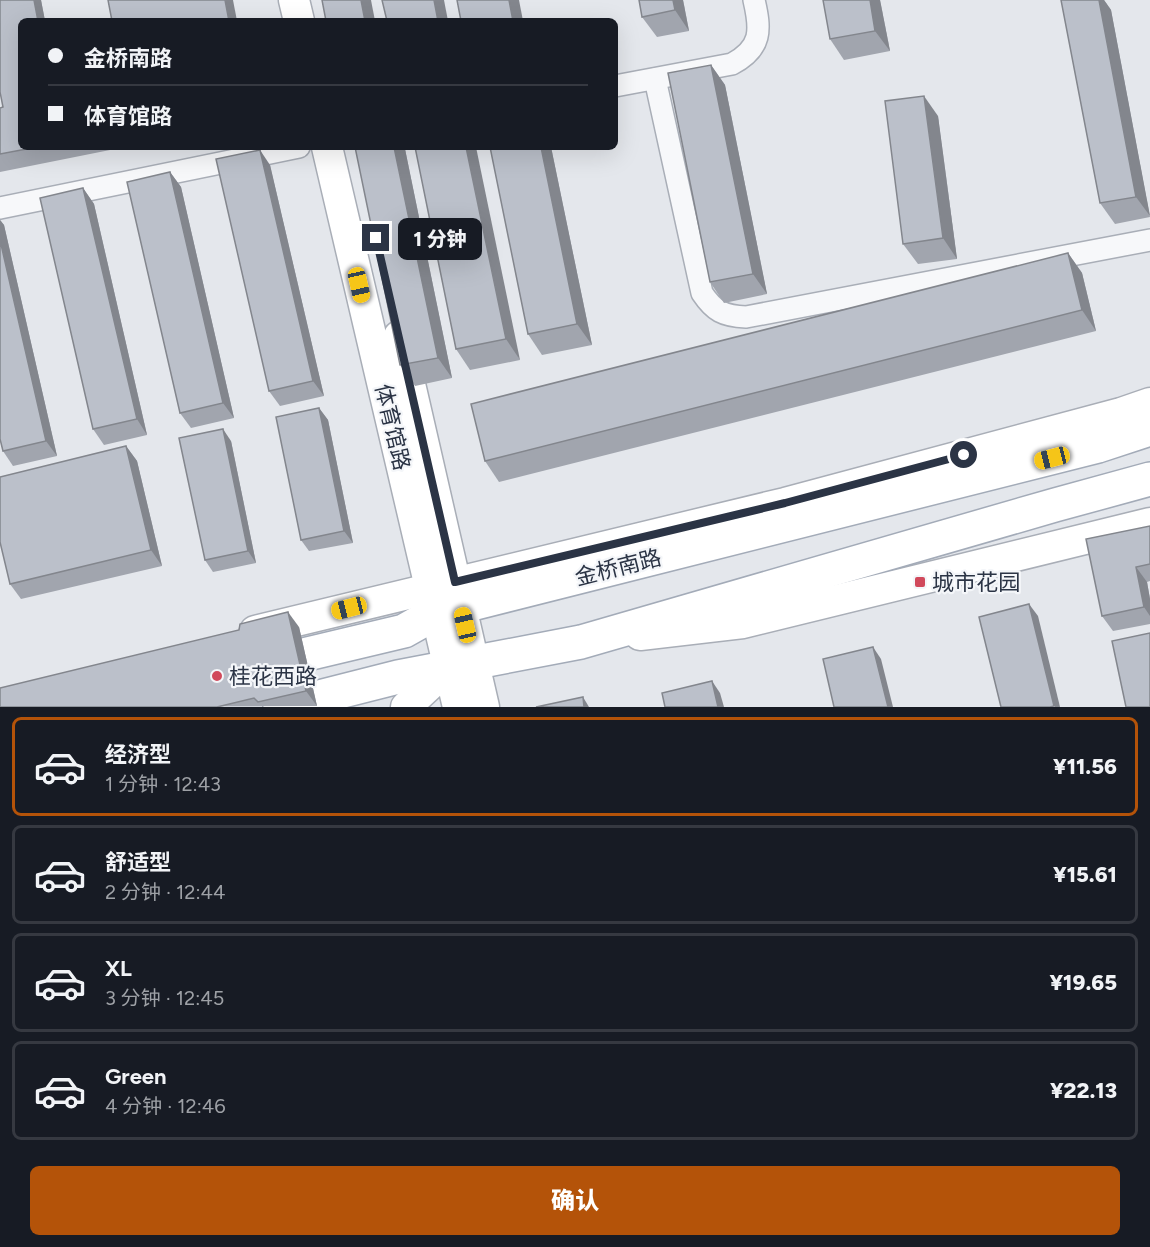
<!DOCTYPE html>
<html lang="zh">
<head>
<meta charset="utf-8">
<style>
	body { margin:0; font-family:Figtree,"Noto Sans SC",sans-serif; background:#20242c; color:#f1f3f6; height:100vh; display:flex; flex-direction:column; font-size:22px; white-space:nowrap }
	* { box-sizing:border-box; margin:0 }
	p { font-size:20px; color:#9ea1a6 }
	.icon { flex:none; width:33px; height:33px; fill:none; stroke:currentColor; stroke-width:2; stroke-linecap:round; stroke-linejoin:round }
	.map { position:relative; height:707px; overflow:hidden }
	.side { display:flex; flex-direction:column; background:#171b24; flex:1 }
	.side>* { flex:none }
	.top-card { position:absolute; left:18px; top:18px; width:600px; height:132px; border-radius:9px; box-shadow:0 6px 24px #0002; display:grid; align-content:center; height:132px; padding:0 30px; background:#171b24 }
	.end { position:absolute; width:27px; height:27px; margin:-14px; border:8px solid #2b3445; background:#fff; box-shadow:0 0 0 3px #fff }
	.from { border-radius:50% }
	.bubble { position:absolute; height:42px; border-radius:9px; background:#171b24; box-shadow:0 6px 24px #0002; font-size:20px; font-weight:800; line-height:42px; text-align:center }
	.car { position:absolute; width:18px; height:36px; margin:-18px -9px; border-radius:8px; box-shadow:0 0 4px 2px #0007; background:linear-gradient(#f5c518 24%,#345 0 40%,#f5c518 0 76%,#345 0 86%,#f5c518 0) }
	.top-card b { display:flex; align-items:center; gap:21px; height:57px; font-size:22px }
	.top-card b+b { border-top:2px solid #363941 }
	.top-card i { width:15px; height:15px; background:#f1f3f6 }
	ul { padding:10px 0 0; list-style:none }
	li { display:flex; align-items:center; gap:18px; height:99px; margin:0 12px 9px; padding:0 18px; border:3px solid #363941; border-radius:9px }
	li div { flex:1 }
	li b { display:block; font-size:22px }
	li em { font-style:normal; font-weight:800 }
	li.on { border-color:#b45309 }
	li>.icon { width:54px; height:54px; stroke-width:1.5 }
	.primary-button { display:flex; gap:12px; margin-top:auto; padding:12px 30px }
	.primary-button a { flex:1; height:69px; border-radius:9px; background:#b45309; color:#fff; font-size:24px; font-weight:800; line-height:69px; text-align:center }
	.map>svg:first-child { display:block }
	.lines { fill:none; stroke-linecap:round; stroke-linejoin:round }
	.minor-casing { stroke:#a9aeb7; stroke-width:24 }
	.secondary-casing { stroke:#a9aeb7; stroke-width:33 }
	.primary-casing { stroke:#a3abb8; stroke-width:36 }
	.minor { stroke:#f7f8fa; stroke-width:21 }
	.secondary { stroke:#fff; stroke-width:30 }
	.primary { stroke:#fff; stroke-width:33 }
	.wall { fill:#a1a5ae }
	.shaded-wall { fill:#83868d }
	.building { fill:#bbc0ca; stroke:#83868d; stroke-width:1.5 }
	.route { stroke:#2b3445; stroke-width:8 }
	.poi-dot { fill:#d1495b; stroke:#f4f6f9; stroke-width:2 }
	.labels { text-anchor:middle; stroke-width:4.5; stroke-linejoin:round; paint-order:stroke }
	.street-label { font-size:22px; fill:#2b3445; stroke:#f4f6f9 }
	.poi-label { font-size:22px; fill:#2b3445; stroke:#f4f6f9; text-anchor:start }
</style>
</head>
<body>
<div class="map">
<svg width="1150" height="707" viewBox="0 0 1150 707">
	<rect width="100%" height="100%" fill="#e4e7ec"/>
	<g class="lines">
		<defs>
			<g id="minor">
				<path d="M 655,79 L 702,293 C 714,311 723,316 746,317 L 1150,240"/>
				<path d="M 615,86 L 732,64 C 762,48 761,30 754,0"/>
				<polyline points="0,208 299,147"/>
			</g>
			<g id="secondary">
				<polyline points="294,0 299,21"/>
				<polyline points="327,147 458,707"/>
				<polyline points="399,336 484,707"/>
				<polyline points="255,631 785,503 1121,413 1150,403"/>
				<polyline points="640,635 743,623 1150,523"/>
				<polyline points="406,707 449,667"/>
			</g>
			<g id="primary">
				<polyline points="261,665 404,631 436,613 1098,446 1150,429"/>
				<polyline points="280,707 398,677 581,642 1055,505 1150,479"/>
			</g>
		</defs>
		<!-- minor casing -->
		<use href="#minor" class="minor-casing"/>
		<!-- secondary casing -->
		<use href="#secondary" class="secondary-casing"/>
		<!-- primary casing -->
		<use href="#primary" class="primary-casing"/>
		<!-- minor -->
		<use href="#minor" class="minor"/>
		<!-- secondary -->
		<use href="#secondary" class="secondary"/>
		<!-- primary -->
		<use href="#primary" class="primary"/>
	</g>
	<!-- wall -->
	<g class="wall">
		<polygon points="0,0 41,0 45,21 21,147 114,147 115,149 0,172 0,108 3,107"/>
		<polygon points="683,0 689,31 657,37 642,17"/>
		<polygon points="880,0 890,51 844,60 830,39"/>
		<polygon points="1061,0 1104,0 1111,10 1150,217 1115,224 1100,203"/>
		<polygon points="711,65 725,85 767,294 724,303 710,282"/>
		<polygon points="938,116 957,259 918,264 903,244"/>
		<polygon points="415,147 520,360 470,370 456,349"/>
		<polygon points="490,147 551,147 592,345 542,355 528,334"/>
		<polygon points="405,149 452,378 415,386 400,365"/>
		<polygon points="270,165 324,396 280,406 269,391"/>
		<polygon points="170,172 181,187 234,418 191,428 180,413"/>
		<polygon points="83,188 94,204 147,435 104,445 93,429"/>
		<polygon points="0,220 4,225 57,456 13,466 3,451 0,439"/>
		<polygon points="1068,253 1082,273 1096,331 499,482 485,461"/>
		<polygon points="319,408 328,420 353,543 309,551 301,540"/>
		<polygon points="231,441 256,563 213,572 205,560"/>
		<polygon points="126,446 137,461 162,566 21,599 10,584"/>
		<polygon points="1150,526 1150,581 1147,582 1150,599 1150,624 1113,631 1102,616"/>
		<polygon points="299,627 317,706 0,707"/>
	</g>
	<!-- shaded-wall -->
	<g class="shaded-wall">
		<polygon points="34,0 41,0 45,21 38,21"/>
		<polygon points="225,0 233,0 237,21 229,21"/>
		<polygon points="361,0 371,0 375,21 365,21"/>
		<polygon points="434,0 444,0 448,21 438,21"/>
		<polygon points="509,0 519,0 523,21 513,21"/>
		<polygon points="673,0 683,0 689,31 675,10"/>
		<polygon points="870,0 880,0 890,51 875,31"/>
		<polygon points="1099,0 1104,0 1111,10 1150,216 1136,197"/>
		<polygon points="711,65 725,85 767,294 753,274"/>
		<polygon points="924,96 938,116 957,259 943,238"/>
		<polygon points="394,147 404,147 405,149 452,378 438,358"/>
		<polygon points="466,147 476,147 520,360 506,339"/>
		<polygon points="541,147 551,147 592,345 577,324"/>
		<polygon points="260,150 270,165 324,396 313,381"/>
		<polygon points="170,172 181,187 234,418 223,403"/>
		<polygon points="83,188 94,204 147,435 137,419"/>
		<polygon points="0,220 4,225 57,456 46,441 0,240"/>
		<polygon points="1068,253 1082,273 1096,331 1082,310"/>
		<polygon points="319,408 328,420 353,543 344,531"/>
		<polygon points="223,429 231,441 256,563 248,551"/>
		<polygon points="126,446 137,461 162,566 151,550"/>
		<polygon points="1136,567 1147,582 1150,599 1150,616 1144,607"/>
		<polygon points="1029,604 1038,616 1060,707 1055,707 1054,706"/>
		<polygon points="288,612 299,627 317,706 306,691"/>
		<polygon points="873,647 881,659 893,707 888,707"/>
		<polygon points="712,681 720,693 724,707 718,707"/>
		<polygon points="583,697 589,707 584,707"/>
	</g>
	<!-- building -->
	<g class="building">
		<polygon points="0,0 34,0 38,21 21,21 21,147 37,147 0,154 0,108 3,107 0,92"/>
		<polygon points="108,0 225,0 229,21 112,21"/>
		<polygon points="322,0 361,0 365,21 326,21"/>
		<polygon points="382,0 434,0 438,21 387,21"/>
		<polygon points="457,0 509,0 513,21 461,21"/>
		<polygon points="639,0 673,0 675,10 642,17"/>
		<polygon points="823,0 870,0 875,31 830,39"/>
		<polygon points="1061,0 1099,0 1136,197 1100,203"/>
		<polygon points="711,65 753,274 710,282 668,73"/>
		<polygon points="924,96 943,238 903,244 885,101"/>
		<polygon points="355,147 394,147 438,358 400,365"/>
		<polygon points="415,147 466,147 506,339 456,349"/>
		<polygon points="490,147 541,147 577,324 528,334"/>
		<polygon points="260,150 313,381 269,391 216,159"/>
		<polygon points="170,172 223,403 180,413 127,182"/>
		<polygon points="83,188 137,419 93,429 40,198"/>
		<polygon points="0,240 46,441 3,451 0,439"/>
		<polygon points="1068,253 1082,310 485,461 471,404"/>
		<polygon points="319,408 344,531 301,540 276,417"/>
		<polygon points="223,429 248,551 205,560 179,438"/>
		<polygon points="126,446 151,550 10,584 0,542 0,477"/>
		<polygon points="1150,526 1150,564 1136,567 1144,607 1102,616 1086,539"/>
		<polygon points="1029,604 1054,706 1050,707 1001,707 979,617"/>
		<polygon points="288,612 306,691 258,702 254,698 217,707 0,707 0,688 239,630 240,624"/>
		<polygon points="1150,633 1150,707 1126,707 1112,641"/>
		<polygon points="873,647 888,707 834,707 823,659"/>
		<polygon points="712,681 718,707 665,707 662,693"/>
		<polygon points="583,697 584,707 536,707"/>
	</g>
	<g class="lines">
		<!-- route -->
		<polyline class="route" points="376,238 455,582 785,503 964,455"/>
	</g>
	<!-- markers -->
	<g class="poi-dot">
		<rect x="914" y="576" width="12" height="12" rx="3"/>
		<circle cx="217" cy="676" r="6"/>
	</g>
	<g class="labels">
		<!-- street labels -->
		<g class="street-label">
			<text transform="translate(393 427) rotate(77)" y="8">体育馆路</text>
			<text transform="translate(618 567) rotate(-14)" y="8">金桥南路</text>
		</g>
		<!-- poi labels -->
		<g class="poi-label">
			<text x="932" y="590">城市花园</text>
			<text x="229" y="684">桂花西路</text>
		</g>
	</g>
</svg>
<i class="end from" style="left:964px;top:455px"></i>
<i class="end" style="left:376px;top:238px"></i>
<div class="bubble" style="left:398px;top:218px;width:84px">1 分钟</div>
<i class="car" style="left:359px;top:285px;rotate:167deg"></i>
<i class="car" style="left:1052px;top:458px;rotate:256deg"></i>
<i class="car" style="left:349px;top:608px;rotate:256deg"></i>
<i class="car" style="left:465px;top:625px;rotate:347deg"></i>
<div class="top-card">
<b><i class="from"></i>金桥南路</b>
<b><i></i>体育馆路</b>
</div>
</div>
<section class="side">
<ul>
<li class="on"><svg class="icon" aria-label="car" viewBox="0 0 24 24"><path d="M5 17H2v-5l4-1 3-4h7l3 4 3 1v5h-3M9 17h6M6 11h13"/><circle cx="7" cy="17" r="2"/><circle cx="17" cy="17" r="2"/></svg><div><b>经济型</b><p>1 分钟 · 12:43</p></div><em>¥11.56</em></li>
<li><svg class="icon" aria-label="car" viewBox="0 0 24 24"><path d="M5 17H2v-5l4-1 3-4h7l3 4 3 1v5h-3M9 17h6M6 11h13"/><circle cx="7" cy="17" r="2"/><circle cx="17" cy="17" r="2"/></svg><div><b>舒适型</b><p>2 分钟 · 12:44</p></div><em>¥15.61</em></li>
<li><svg class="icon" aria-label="car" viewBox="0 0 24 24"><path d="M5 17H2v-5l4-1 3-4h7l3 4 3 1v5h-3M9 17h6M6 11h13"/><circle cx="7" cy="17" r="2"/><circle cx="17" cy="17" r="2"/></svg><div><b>XL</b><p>3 分钟 · 12:45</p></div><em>¥19.65</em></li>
<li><svg class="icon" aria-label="car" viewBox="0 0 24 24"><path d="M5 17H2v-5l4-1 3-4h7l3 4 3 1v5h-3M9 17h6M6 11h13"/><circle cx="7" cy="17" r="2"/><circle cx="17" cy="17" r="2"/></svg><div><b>Green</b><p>4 分钟 · 12:46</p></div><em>¥22.13</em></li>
</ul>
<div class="primary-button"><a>确认</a></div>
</section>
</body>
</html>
